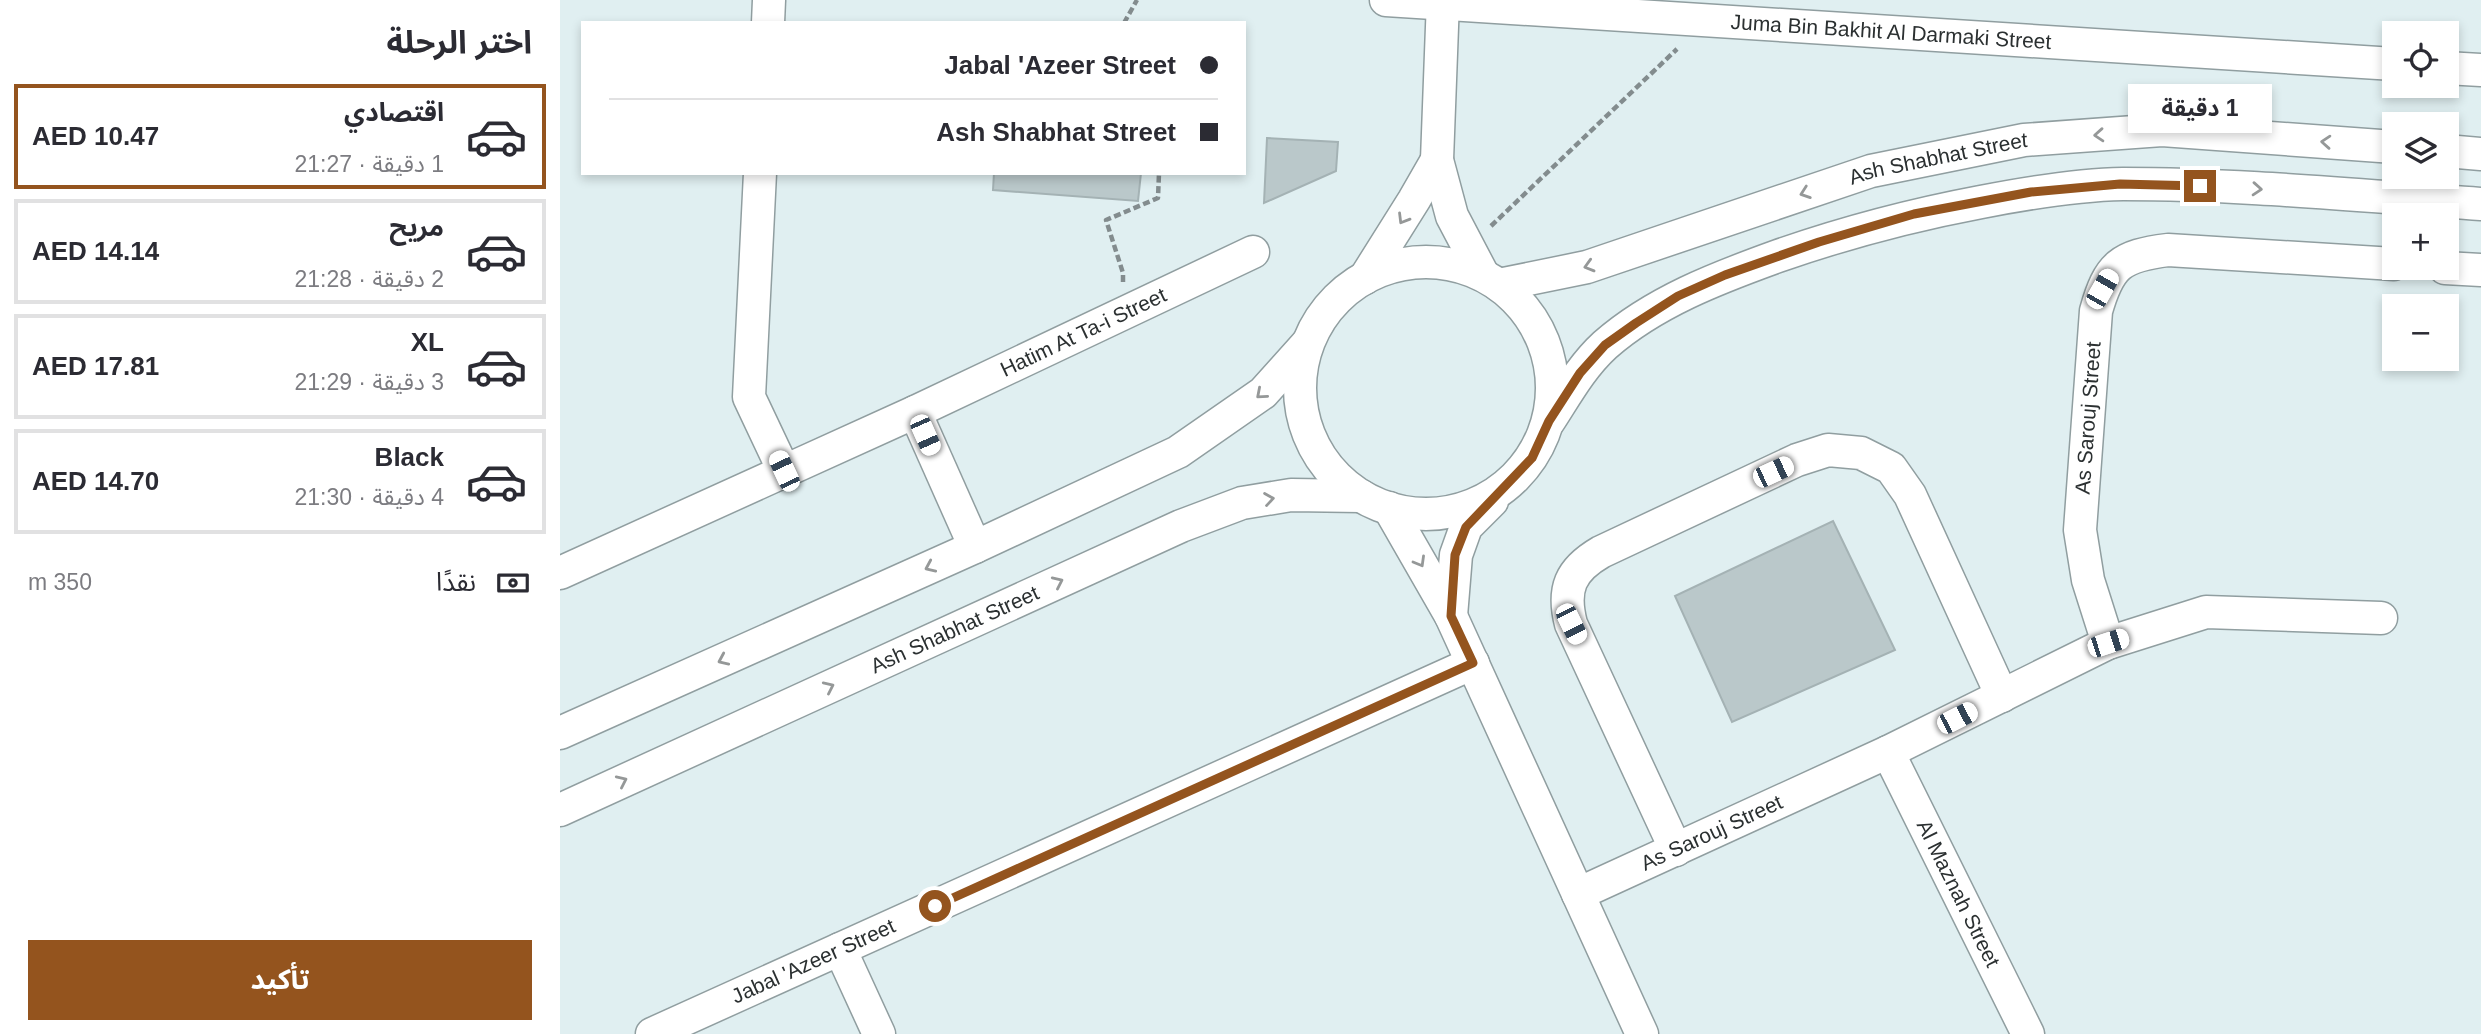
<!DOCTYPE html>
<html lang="ar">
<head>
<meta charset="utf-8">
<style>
	body { margin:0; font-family:Helvetica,"Noto Sans Arabic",sans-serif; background:#f2f2f3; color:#2b2b33; direction:rtl; height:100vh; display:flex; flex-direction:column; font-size:26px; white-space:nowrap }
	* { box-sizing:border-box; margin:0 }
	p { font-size:23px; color:#7c7c81 }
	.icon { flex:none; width:38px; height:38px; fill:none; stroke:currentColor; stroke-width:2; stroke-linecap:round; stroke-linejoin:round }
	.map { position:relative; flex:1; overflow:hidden; direction:ltr }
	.panel { display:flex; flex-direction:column; background:#fff; width:560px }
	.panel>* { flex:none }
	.top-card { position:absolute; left:21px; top:21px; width:665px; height:154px; border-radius:0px; box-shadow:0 4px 10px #0003; direction:rtl; display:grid; align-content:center; height:154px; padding:0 28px; background:#fff }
	.controls { position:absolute; left:1822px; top:21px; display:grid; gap:14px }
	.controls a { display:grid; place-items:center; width:77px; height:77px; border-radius:0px; background:#fff; box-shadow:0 4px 10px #0003; font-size:35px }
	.end { position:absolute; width:32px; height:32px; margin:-16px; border:9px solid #94541e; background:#fff; box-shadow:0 0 0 4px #fff }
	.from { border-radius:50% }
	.bubble { position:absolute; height:49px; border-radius:0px; background:#fff; box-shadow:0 4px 10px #0003; font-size:23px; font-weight:700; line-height:49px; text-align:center; direction:rtl }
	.car { position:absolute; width:21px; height:42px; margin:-21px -10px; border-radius:9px; box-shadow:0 0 5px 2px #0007; background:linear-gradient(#fff 24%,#345 0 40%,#fff 0 76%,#345 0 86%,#fff 0) }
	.top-card b { display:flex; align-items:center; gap:24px; height:66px; font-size:26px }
	.top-card b+b { border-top:2px solid #e1e1e2 }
	.top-card i { width:18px; height:18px; background:#2b2b33 }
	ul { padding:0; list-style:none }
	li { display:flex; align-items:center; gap:21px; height:105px; margin:0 14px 10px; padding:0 14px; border:4px solid #e1e1e2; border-radius:0px }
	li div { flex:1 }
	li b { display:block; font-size:26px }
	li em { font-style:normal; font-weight:700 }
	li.active { border-color:#94541e }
	li>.icon { width:63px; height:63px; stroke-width:1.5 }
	h2 { padding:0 28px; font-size:32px; line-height:84px }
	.pay { display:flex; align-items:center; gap:18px; height:77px; padding:0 28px; font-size:26px }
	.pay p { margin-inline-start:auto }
	.action { display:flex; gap:14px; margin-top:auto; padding:14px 28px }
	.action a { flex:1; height:80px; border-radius:0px; background:#94541e; color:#fff; font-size:28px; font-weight:700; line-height:80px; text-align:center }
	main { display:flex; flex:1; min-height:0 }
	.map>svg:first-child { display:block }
	.building { fill:#bac8ca; stroke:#a4b2b4; stroke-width:2 }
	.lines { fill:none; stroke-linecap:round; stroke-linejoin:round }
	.minor-casing { stroke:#909ea0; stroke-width:35 }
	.path { stroke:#838c8e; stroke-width:4.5; stroke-dasharray:7 3.5; stroke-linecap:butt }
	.minor { stroke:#fff; stroke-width:32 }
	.oneway { stroke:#959898 }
	.route { stroke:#94541e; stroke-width:9 }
	.labels { text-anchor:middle; stroke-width:5; stroke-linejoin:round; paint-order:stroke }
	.street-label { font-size:21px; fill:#2b3031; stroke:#edfcfe }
</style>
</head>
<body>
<main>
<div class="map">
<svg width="1921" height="1034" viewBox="0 0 1921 1034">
	<rect width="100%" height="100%" fill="#e0eff1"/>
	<!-- building -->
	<g class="building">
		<polygon points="707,138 778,142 776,171 704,203"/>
		<polygon points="434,173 581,173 578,201 433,190"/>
		<polygon points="1273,521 1335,650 1172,722 1115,596"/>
	</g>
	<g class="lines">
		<defs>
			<g id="minor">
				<path id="s1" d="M 826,0 L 1834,64"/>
				<polyline points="883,0 877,160 892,216 923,275"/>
				<polyline points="208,23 209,0"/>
				<polyline points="1886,68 1921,70"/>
				<polyline points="1886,151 1921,154"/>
				<polyline points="200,173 189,397 224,471"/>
				<circle cx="866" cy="388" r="126"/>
				<polyline points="1885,268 1921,270"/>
				<polyline points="805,278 854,200 877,160"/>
				<path id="s2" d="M 939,285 L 1027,267 L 1311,171 L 1464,140 L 1602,130 L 1834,147"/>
				<polyline points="355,412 415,547"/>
				<path d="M 989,421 C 1006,395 1021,367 1045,345 C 1094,302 1157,278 1218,256 C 1284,233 1352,215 1421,202 C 1467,193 1515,185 1563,184 C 1682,184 1802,196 1921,204"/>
				<polyline points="829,508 891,616 1082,1034"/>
				<path id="s3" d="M 0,573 L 355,412 L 693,252"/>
				<polyline points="891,616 896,555 906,527 932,501"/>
				<path id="s4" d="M 1548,643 L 1528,580 L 1520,530 L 1536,311 C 1549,265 1560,256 1608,250 L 1834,264"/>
				<polyline points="0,733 415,547 618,452 703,393 747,344"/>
				<path id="s5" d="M 1328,752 L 1468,1034"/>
				<path id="s6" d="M 0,810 L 621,526 L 682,503 L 731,495 L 801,496"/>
				<path d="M 1116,850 L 1011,624 C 1002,589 1010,570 1041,552 L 1237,460 L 1268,450 L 1301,453 L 1331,468 L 1350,495 L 1442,696"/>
				<path id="s7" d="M 1018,894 L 1328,752 L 1548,643 L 1646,612 L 1821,618"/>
				<polyline points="280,949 319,1034"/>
				<path id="s8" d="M 92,1034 L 913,663"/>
			</g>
		</defs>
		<!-- minor casing -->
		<use href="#minor" class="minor-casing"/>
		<!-- path -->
		<g class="path">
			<polyline points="564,23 577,0"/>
			<polyline points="931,226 1117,49"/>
			<polyline points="563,282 563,273 546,220 598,198 599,173"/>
		</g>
		<!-- minor -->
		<use href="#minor" class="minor"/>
	</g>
	<!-- one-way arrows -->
	<defs><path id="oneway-chevron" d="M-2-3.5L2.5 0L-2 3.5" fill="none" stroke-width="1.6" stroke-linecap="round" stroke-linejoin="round" transform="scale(1.75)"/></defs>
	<g class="oneway">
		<use href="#oneway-chevron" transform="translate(1539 135) rotate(176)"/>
		<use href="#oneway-chevron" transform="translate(1766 142) rotate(-176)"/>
		<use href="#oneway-chevron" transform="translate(1697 189) rotate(4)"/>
		<use href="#oneway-chevron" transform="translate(1245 193) rotate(161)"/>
		<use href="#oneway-chevron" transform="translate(843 219) rotate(121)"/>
		<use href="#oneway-chevron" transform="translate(1029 266) rotate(164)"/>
		<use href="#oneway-chevron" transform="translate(701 394) rotate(139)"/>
		<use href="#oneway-chevron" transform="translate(709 499) rotate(-9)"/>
		<use href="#oneway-chevron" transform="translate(860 562) rotate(60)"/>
		<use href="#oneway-chevron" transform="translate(370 567) rotate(156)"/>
		<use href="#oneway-chevron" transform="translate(498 582) rotate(-25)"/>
		<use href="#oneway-chevron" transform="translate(163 660) rotate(156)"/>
		<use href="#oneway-chevron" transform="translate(269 687) rotate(-25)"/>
		<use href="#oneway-chevron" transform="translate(62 781) rotate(-25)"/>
	</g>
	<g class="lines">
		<!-- route -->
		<polyline class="route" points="375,906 913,663 891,616 895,555 906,527 972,458 989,421 1020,373 1045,345 1076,323 1118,296 1165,275 1259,242 1354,214 1471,192 1560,184 1640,186"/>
	</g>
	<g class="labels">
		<!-- street labels -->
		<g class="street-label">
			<text dy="7" stroke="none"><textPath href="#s1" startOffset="506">Juma Bin Bakhit Al Darmaki Street</textPath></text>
			<text dy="7" stroke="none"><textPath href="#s2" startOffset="458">Ash Shabhat Street</textPath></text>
			<text dy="7" stroke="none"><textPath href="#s3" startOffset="576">Hatim At Ta-i Street</textPath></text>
			<text dy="7" stroke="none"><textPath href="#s4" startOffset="229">As Sarouj Street</textPath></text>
			<text dy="7" stroke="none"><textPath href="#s6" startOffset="434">Ash Shabhat Street</textPath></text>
			<text dy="7" stroke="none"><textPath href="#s7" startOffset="147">As Sarouj Street</textPath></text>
			<text dy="7" stroke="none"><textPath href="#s5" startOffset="158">Al Maznah Street</textPath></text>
			<text dy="7" stroke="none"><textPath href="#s8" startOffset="177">Jabal 'Azeer Street</textPath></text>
		</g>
	</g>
</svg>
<div class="controls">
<a><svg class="icon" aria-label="locate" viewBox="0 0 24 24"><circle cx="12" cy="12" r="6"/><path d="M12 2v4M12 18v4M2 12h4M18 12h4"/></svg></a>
<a><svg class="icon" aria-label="layers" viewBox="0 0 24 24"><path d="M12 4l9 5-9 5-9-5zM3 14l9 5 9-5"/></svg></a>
<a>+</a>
<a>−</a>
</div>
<i class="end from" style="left:375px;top:906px"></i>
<i class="end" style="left:1640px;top:186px"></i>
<div class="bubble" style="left:1568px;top:84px;width:144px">1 دقيقة</div>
<i class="car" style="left:1542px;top:289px;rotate:30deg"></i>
<i class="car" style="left:365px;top:435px;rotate:156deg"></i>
<i class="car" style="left:224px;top:471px;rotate:335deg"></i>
<i class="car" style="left:1213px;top:472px;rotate:65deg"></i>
<i class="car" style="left:1011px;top:624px;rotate:154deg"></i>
<i class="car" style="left:1548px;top:643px;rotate:72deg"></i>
<i class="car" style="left:1397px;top:718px;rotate:63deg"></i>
<div class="top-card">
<b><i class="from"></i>Jabal 'Azeer Street</b>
<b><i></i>Ash Shabhat Street</b>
</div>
</div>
<section class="panel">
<h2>اختر الرحلة</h2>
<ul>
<li class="active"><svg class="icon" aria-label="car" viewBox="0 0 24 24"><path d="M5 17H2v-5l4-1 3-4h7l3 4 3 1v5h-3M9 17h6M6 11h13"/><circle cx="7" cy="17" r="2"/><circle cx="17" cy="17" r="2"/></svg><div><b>اقتصادي</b><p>1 دقيقة · 21:27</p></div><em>AED 10.47</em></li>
<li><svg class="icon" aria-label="car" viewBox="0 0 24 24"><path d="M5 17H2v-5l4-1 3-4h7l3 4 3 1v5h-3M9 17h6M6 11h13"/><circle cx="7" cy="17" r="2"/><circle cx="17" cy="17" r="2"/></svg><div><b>مريح</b><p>2 دقيقة · 21:28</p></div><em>AED 14.14</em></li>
<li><svg class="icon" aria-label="car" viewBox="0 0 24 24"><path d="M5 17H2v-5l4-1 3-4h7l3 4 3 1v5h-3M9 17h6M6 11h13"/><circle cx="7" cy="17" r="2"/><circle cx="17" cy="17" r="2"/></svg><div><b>XL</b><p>3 دقيقة · 21:29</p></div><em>AED 17.81</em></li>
<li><svg class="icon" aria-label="car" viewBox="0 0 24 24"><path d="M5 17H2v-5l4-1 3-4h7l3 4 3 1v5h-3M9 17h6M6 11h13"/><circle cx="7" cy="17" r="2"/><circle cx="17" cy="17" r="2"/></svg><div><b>Black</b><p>4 دقيقة · 21:30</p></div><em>AED 14.70</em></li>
</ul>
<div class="pay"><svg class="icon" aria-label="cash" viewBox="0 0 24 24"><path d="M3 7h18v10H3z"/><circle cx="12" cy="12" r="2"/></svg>نقدًا<p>350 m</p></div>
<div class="action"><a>تأكيد</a></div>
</section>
</main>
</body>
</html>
